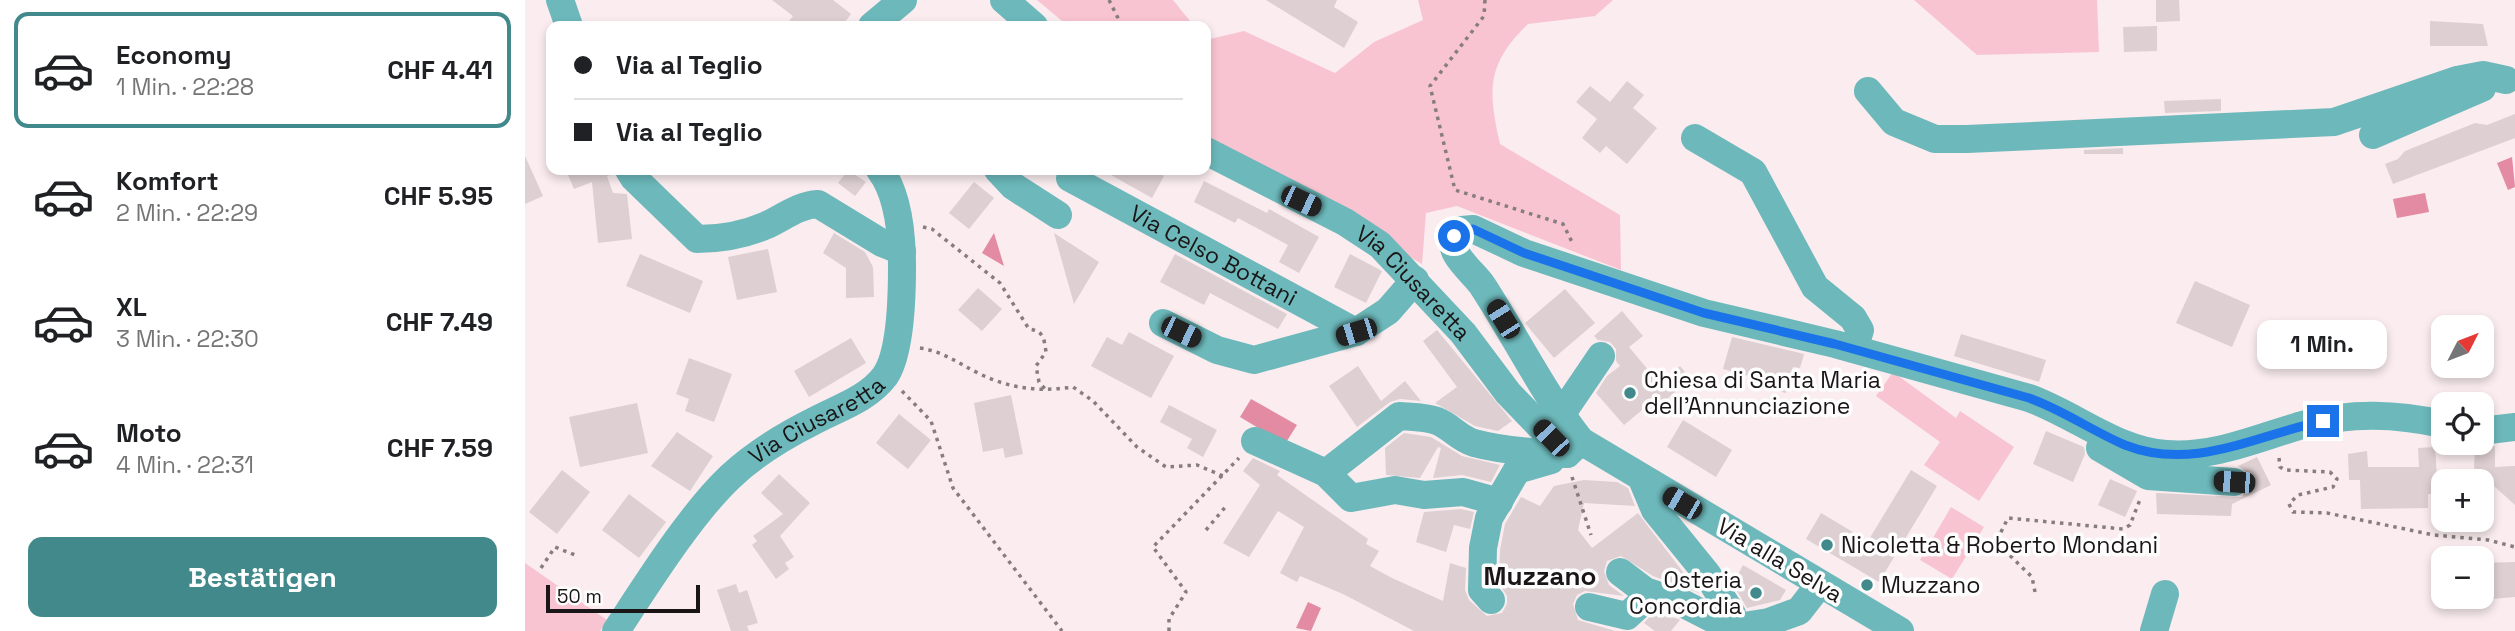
<!DOCTYPE html>
<html lang="de">
<head>
<meta charset="utf-8">
<style>
	body { margin:0; font-family:"Space Grotesk",sans-serif; background:#f6f6f6; color:#202124; height:100vh; display:flex; flex-direction:column; font-size:26px; white-space:nowrap }
	* { box-sizing:border-box; margin:0 }
	p { font-size:23px; color:#757577 }
	.icon { flex:none; width:38px; height:38px; fill:none; stroke:currentColor; stroke-width:2; stroke-linecap:round; stroke-linejoin:round }
	.map { position:relative; flex:1; overflow:hidden }
	.side { display:flex; flex-direction:column; background:#fff; width:525px }
	.side>* { flex:none }
	.guide { position:absolute; left:21px; top:21px; width:665px; height:154px; border-radius:14px; box-shadow:0 4px 10px #0003; display:grid; align-content:center; height:154px; padding:0 28px; background:#fff }
	.needle { width:46px; rotate:48deg }
	.fabs { position:absolute; left:1906px; top:315px; display:grid; gap:14px }
	.fabs a { display:grid; place-items:center; width:63px; height:63px; border-radius:14px; background:#fff; box-shadow:0 4px 10px #0003; font-size:35px }
	.scale { position:absolute; left:21px; bottom:18px; width:154px; box-sizing:border-box; padding-left:7px; border:4px solid #1a1516; border-top:0; font-size:19px; line-height:24px; white-space:nowrap; color:#1a1516; -webkit-text-stroke:5px #fdfdfd; paint-order:stroke }
	.end { position:absolute; width:32px; height:32px; margin:-16px; border:9px solid #1a73e8; background:#fff; box-shadow:0 0 0 4px #fff }
	.from { border-radius:50% }
	.bubble { position:absolute; height:49px; border-radius:14px; background:#fff; box-shadow:0 4px 10px #0003; font-size:23px; font-weight:700; line-height:49px; text-align:center }
	.car { position:absolute; width:21px; height:42px; margin:-21px -10px; border-radius:9px; box-shadow:0 0 5px 2px #0007; background:linear-gradient(#222 24%,#8ab4d8 0 40%,#222 0 76%,#8ab4d8 0 86%,#222 0) }
	.guide b { display:flex; align-items:center; gap:24px; height:66px; font-size:26px }
	.guide b+b { border-top:2px solid #e0e0e0 }
	.guide i { width:18px; height:18px; background:#202124 }
	ul { padding:12px 0 0; list-style:none }
	li { display:flex; align-items:center; gap:21px; height:116px; margin:0 14px 10px; padding:0 14px; border:4px solid transparent; border-radius:14px }
	li div { flex:1 }
	li b { display:block; font-size:26px }
	li em { font-style:normal; font-weight:700 }
	li.selected { border-color:#41898b }
	li>.icon { width:63px; height:63px; stroke-width:1.5 }
	.cta { display:flex; gap:14px; margin-top:auto; padding:14px 28px }
	.cta a { flex:1; height:80px; border-radius:14px; background:#41898b; color:#fff; font-size:28px; font-weight:700; line-height:80px; text-align:center }
	main { display:flex; flex:1; min-height:0 }
	.map>svg:first-child { display:block }
	.green { fill:#f9c4d1 }
	.water { fill:#e28ba3 }
	.building { fill:#ddcfd2 }
	.lines { fill:none; stroke-linecap:round; stroke-linejoin:round }
	.path { stroke:#867d7f; stroke-width:3.5; stroke-dasharray:3.5 5; stroke-linecap:butt }
	.minor { stroke:#6cb8ba; stroke-width:28 }
	.route { stroke:#1a73e8; stroke-width:9 }
	.poi-dot { fill:#41898b; stroke:#fdfdfd; stroke-width:2.5 }
	.labels { text-anchor:middle; stroke-width:7; stroke-linejoin:round; paint-order:stroke }
	.street-label { font-size:23px; fill:#1a1516; stroke:#fdfdfd }
	.poi-label { font-size:23px; fill:#1a1516; stroke:#fdfdfd; text-anchor:start }
	.quarter-label { font-size:26px; font-weight:bold; fill:#1a1516; stroke:#fdfdfd }
</style>
</head>
<body>
<main>
<section class="side">
<ul>
<li class="selected"><svg class="icon" aria-label="car" viewBox="0 0 24 24"><path d="M5 17H2v-5l4-1 3-4h7l3 4 3 1v5h-3M9 17h6M6 11h13"/><circle cx="7" cy="17" r="2"/><circle cx="17" cy="17" r="2"/></svg><div><b>Economy</b><p>1 Min. · 22:28</p></div><em>CHF 4.41</em></li>
<li><svg class="icon" aria-label="car" viewBox="0 0 24 24"><path d="M5 17H2v-5l4-1 3-4h7l3 4 3 1v5h-3M9 17h6M6 11h13"/><circle cx="7" cy="17" r="2"/><circle cx="17" cy="17" r="2"/></svg><div><b>Komfort</b><p>2 Min. · 22:29</p></div><em>CHF 5.95</em></li>
<li><svg class="icon" aria-label="car" viewBox="0 0 24 24"><path d="M5 17H2v-5l4-1 3-4h7l3 4 3 1v5h-3M9 17h6M6 11h13"/><circle cx="7" cy="17" r="2"/><circle cx="17" cy="17" r="2"/></svg><div><b>XL</b><p>3 Min. · 22:30</p></div><em>CHF 7.49</em></li>
<li><svg class="icon" aria-label="car" viewBox="0 0 24 24"><path d="M5 17H2v-5l4-1 3-4h7l3 4 3 1v5h-3M9 17h6M6 11h13"/><circle cx="7" cy="17" r="2"/><circle cx="17" cy="17" r="2"/></svg><div><b>Moto</b><p>4 Min. · 22:31</p></div><em>CHF 7.59</em></li>
</ul>
<div class="cta"><a>Bestätigen</a></div>
</section>
<div class="map">
<svg width="1990" height="631" viewBox="0 0 1990 631">
	<rect width="100%" height="100%" fill="#faecef"/>
	<!-- green -->
	<g class="green">
		<polygon points="512,0 648,0 669,26 543,26"/>
		<path d="M 893,0 L 1088,0 L 1070,16 L 1003,24 C 961,64 963,91 975,144 L 1095,215 L 1096,270 L 932,206 L 901,213 L 897,264 L 681,140 L 681,40 L 719,31 L 810,73 L 849,42 L 898,20 Z"/>
		<polygon points="1389,0 1572,0 1574,52 1452,55"/>
		<polygon points="1368,372 1431,418 1435,411 1489,447 1454,501 1399,465 1415,442 1351,396"/>
		<polygon points="1426,507 1459,527 1427,579 1395,560"/>
		<polygon points="0,563 82,620 75,631 0,631"/>
	</g>
	<!-- water -->
	<g class="water">
		<polygon points="1987,157 1990,187 1983,190 1972,163"/>
		<polygon points="1900,193 1904,212 1872,218 1868,199"/>
		<polygon points="469,233 479,266 457,253"/>
		<polygon points="726,399 772,425 760,444 715,417"/>
		<polygon points="783,602 796,608 786,631 771,628"/>
	</g>
	<!-- building -->
	<g class="building">
		<polygon points="247,0 308,0 326,14 317,26 260,26 268,16"/>
		<polygon points="741,0 812,0 809,7 833,22 819,48"/>
		<polygon points="1631,0 1654,0 1655,21 1631,22"/>
		<polygon points="1905,21 1958,24 1963,46 1905,46"/>
		<polygon points="1632,26 1632,51 1599,52 1598,27"/>
		<polygon points="1102,81 1119,95 1108,108 1132,128 1102,164 1081,146 1075,153 1057,138 1072,119 1051,102 1065,86 1085,102"/>
		<polygon points="1696,99 1696,111 1640,113 1639,101"/>
		<polygon points="1990,114 1990,138 1868,184 1860,164 1873,159 1880,151 1950,123 1962,125"/>
		<polygon points="1598,148 1598,154 1559,154 1559,150"/>
		<polygon points="0,156 18,196 0,204"/>
		<polygon points="41,170 87,170 88,174 82,176 88,193 102,194 107,239 73,243 67,182 49,189"/>
		<polygon points="323,170 341,182 330,196 313,183"/>
		<polygon points="577,170 629,170 639,176 627,198"/>
		<polygon points="679,181 742,213 744,209 794,237 774,273 754,262 763,245 713,218 710,223 669,202"/>
		<polygon points="449,182 469,198 444,229 424,213"/>
		<polygon points="309,233 340,252 348,267 349,297 321,298 321,268 298,253"/>
		<polygon points="529,233 574,262 549,304"/>
		<polygon points="243,249 252,292 212,300 203,257"/>
		<polygon points="115,254 178,281 165,313 101,286"/>
		<polygon points="650,254 762,314 753,329 685,293 679,305 635,282"/>
		<polygon points="825,254 857,271 841,303 809,287"/>
		<polygon points="1670,281 1725,305 1707,347 1651,323"/>
		<polygon points="453,288 477,309 457,331 433,310"/>
		<polygon points="1040,289 1070,323 1029,358 1000,323"/>
		<polygon points="1097,311 1118,336 1104,347 1135,384 1155,366 1166,379 1126,412 1122,406 1099,425 1071,393 1082,376 1095,366 1091,361 1091,349 1085,342 1073,340 1069,336"/>
		<polygon points="912,330 987,421 973,431 950,426 910,403 932,387 898,341"/>
		<polygon points="604,332 649,356 626,398 566,366 582,337 597,345"/>
		<polygon points="1436,334 1521,360 1514,382 1429,356"/>
		<polygon points="1207,337 1279,354 1275,368 1268,367 1261,393 1238,387 1239,380 1198,369"/>
		<polygon points="326,338 341,363 284,397 269,371"/>
		<polygon points="164,358 207,374 189,422 160,411 164,399 151,394"/>
		<polygon points="833,366 856,401 880,381 896,401 875,399 865,402 832,427 804,386"/>
		<polygon points="486,395 498,454 480,458 478,448 458,452 449,403"/>
		<polygon points="112,403 123,453 55,467 44,417"/>
		<polygon points="644,405 692,430 678,457 662,448 667,439 635,422"/>
		<polygon points="374,414 406,440 383,469 351,443"/>
		<polygon points="1158,420 1207,450 1191,477 1142,447"/>
		<polygon points="1521,431 1559,447 1560,454 1548,482 1508,464"/>
		<polygon points="152,432 188,456 165,491 126,466"/>
		<polygon points="879,433 906,437 937,456 975,465 966,482 937,475 908,478 916,448 913,447 895,478 861,475 860,448"/>
		<polygon points="1950,446 1970,446 1970,467 1990,466 1990,505 1949,468"/>
		<polygon points="1910,447 1912,477 1918,477 1918,494 1903,494 1903,508 1836,509 1835,480 1824,480 1823,454 1842,451 1843,467 1894,467 1893,448"/>
		<polygon points="1732,457 1746,485 1707,504 1706,516 1632,514 1631,493 1717,497 1726,482 1724,474 1713,466"/>
		<polygon points="728,458 755,471 752,475 843,539 841,544 854,551 845,566 867,578 918,601 925,563 941,568 940,590 944,600 962,616 977,613 982,604 982,596 974,584 975,550 980,524 996,497 1015,506 1029,486 1059,480 1092,482 1103,488 1110,506 1059,503 1053,530 1067,548 1113,513 1174,593 1128,576 1096,556 1082,561 1079,571 1084,585 1099,596 1060,591 1052,595 1048,604 1053,620 1090,631 889,631 818,594 775,576 772,582 755,573 779,527 753,511 724,557 698,543 735,485 718,471"/>
		<polygon points="37,470 65,492 32,534 4,512"/>
		<polygon points="1386,470 1412,486 1354,582 1281,539 1296,513 1343,541"/>
		<polygon points="254,474 285,503 255,536 269,557 260,563 264,569 251,579 227,545 232,541 228,536 258,514 236,493"/>
		<polygon points="1585,479 1612,491 1600,517 1573,505"/>
		<polygon points="104,494 141,522 114,558 77,530"/>
		<polygon points="936,509 949,512 945,529 929,525 921,552 891,542 899,512"/>
		<polygon points="1990,562 1990,597 1956,600 1956,563"/>
		<polygon points="1218,565 1261,590 1255,600 1222,608 1208,584"/>
		<polygon points="211,584 214,593 222,590 233,623 222,626 224,631 206,631 192,590"/>
		<polygon points="1129,612 1153,619 1155,620 1146,631 1130,631 1119,623"/>
	</g>
	<g class="lines">
		<!-- path -->
		<g class="path">
			<polyline points="584,0 597,26"/>
			<polyline points="960,0 959,16 905,86 930,190 1038,224 1048,244"/>
			<path d="M 398,227 L 407,229 L 475,283 L 504,329 C 519,331 519,339 521,352 L 511,366 L 514,382 L 521,390"/>
			<path d="M 395,348 C 420,352 434,364 455,374 C 486,389 515,392 548,387 L 568,401 L 612,447 L 641,467 L 672,465 L 698,476"/>
			<polyline points="377,391 406,421 428,488 537,631"/>
			<polyline points="1754,458 1755,467 1760,470 1805,472 1812,479 1808,487 1773,495 1764,504 1768,512 1802,513 1909,535 1963,540 1990,547"/>
			<polyline points="1047,477 1066,535"/>
			<polyline points="681,530 702,505"/>
			<polyline points="16,568 30,547 50,555"/>
			<polyline points="1510,592 1507,577 1471,542 1483,518 1598,529 1605,525 1616,497"/>
			<polyline points="644,631 644,619 661,592 628,547 714,458"/>
		</g>
		<!-- minor -->
		<g class="minor">
			<polyline points="35,0 44,26"/>
			<polyline points="479,0 509,26"/>
			<polyline points="347,26 378,0"/>
			<polyline points="1343,91 1369,122 1410,139 1442,139 1809,122 1932,80 1958,75 1981,80"/>
			<polyline points="1848,135 1957,88"/>
			<polyline points="1170,138 1228,172 1290,287 1328,318 1335,330 1329,349"/>
			<path id="s1" d="M 681,151 L 820,222 L 855,245 L 938,333 L 983,393 L 1042,454 L 1056,441"/>
			<path d="M 104,170 L 109,178 L 172,239 C 197,239 219,235 242,225 C 259,217 274,205 293,204 L 357,243 L 377,251"/>
			<polyline points="473,170 488,186 533,215"/>
			<path id="s2" d="M 545,178 L 831,332"/>
			<polyline points="638,323 692,350 729,360 831,332 863,311 890,280"/>
			<polyline points="1036,415 1076,356"/>
			<polyline points="1956,431 1990,427"/>
			<polyline points="730,441 801,473 826,498 870,490 899,495 938,492 974,502"/>
			<polyline points="1575,448 1623,476 1709,482"/>
			<path d="M 801,473 L 874,416 C 886,417 901,417 912,421 C 927,427 933,438 949,443 C 979,451 1010,453 1042,454"/>
			<polyline points="1117,479 1130,510 1182,574 1207,614 1207,631"/>
			<polyline points="1095,572 1120,591 1159,604 1206,628 1244,622 1274,611 1295,584"/>
			<polyline points="966,600 957,590 958,548 964,518 992,470 1026,460"/>
			<polyline points="1064,607 1102,616 1115,604 1120,591"/>
			<path id="s3" d="M 91,631 C 122,584 165,515 205,477 C 229,454 259,436 289,421 C 313,408 343,399 360,376 C 376,353 377,295 377,267 C 377,236 374,195 355,170"/>
			<path d="M 1375,631 L 1056,441 C 1018,393 991,337 957,285 C 948,272 922,253 929,236 L 937,230 L 948,229 L 999,253 L 1179,313 L 1310,344 L 1504,398 C 1551,415 1590,450 1641,454 C 1691,458 1734,437 1781,424 C 1828,412 1871,414 1918,424"/>
			<polyline points="1629,631 1640,594"/>
		</g>
	</g>
	<g class="lines">
		<!-- route -->
		<path class="route" d="M 929,236 L 937,230 L 948,229 L 999,253 L 1179,313 L 1310,344 L 1504,398 C 1538,410 1567,431 1600,445 C 1668,472 1732,435 1798,421"/>
	</g>
	<!-- markers -->
	<g class="poi-dot">
		<circle cx="1105" cy="393" r="7"/>
		<circle cx="1302" cy="545" r="7"/>
		<circle cx="1342" cy="585" r="7"/>
		<circle cx="1231" cy="593" r="7"/>
	</g>
	<g class="labels">
		<!-- street labels -->
		<g class="street-label">
			<text dy="8" stroke="none"><textPath href="#s2" startOffset="163">Via Celso Bottani</textPath></text>
			<text dy="8" stroke="none"><textPath href="#s1" startOffset="248">Via Ciusaretta</textPath></text>
			<text dy="8" stroke="none"><textPath href="#s3" startOffset="296">Via Ciusaretta</textPath></text>
			<text transform="translate(1255 560) rotate(31)" y="8">Via alla Selva</text>
		</g>
		<!-- poi labels -->
		<g class="poi-label">
			<text x="1119" y="388">Chiesa di Santa Maria<tspan x="1119" dy="26">dell'Annunciazione</tspan></text>
			<text x="1316" y="553">Nicoletta &amp; Roberto Mondani</text>
			<text x="1217" y="588" text-anchor="end">Osteria<tspan x="1217" dy="26">Concordia</tspan></text>
			<text x="1356" y="593">Muzzano</text>
		</g>
		<!-- quarter labels -->
		<g class="quarter-label">
			<text x="1015" y="585">Muzzano</text>
		</g>
	</g>
</svg>
<div class="fabs">
<a><svg class="needle" viewBox="-14 -14 28 28"><path d="M0-13l5 13h-10z" fill="#e53935"/><path d="M0 13l5-13h-10z" fill="#757577"/></svg></a>
<a><svg class="icon" aria-label="locate" viewBox="0 0 24 24"><circle cx="12" cy="12" r="6"/><path d="M12 2v4M12 18v4M2 12h4M18 12h4"/></svg></a>
<a>+</a>
<a>−</a>
</div>
<div class="scale">50 m</div>
<i class="end from" style="left:929px;top:236px"></i>
<i class="end" style="left:1798px;top:421px"></i>
<div class="bubble" style="left:1732px;top:320px;width:130px">1 Min.</div>
<i class="car" style="left:776px;top:201px;rotate:115deg"></i>
<i class="car" style="left:978px;top:319px;rotate:328deg"></i>
<i class="car" style="left:656px;top:332px;rotate:116deg"></i>
<i class="car" style="left:831px;top:332px;rotate:253deg"></i>
<i class="car" style="left:1026px;top:438px;rotate:316deg"></i>
<i class="car" style="left:1709px;top:482px;rotate:274deg"></i>
<i class="car" style="left:1157px;top:503px;rotate:300deg"></i>
<div class="guide">
<b><i class="from"></i>Via al Teglio</b>
<b><i></i>Via al Teglio</b>
</div>
</div>
</main>
</body>
</html>
